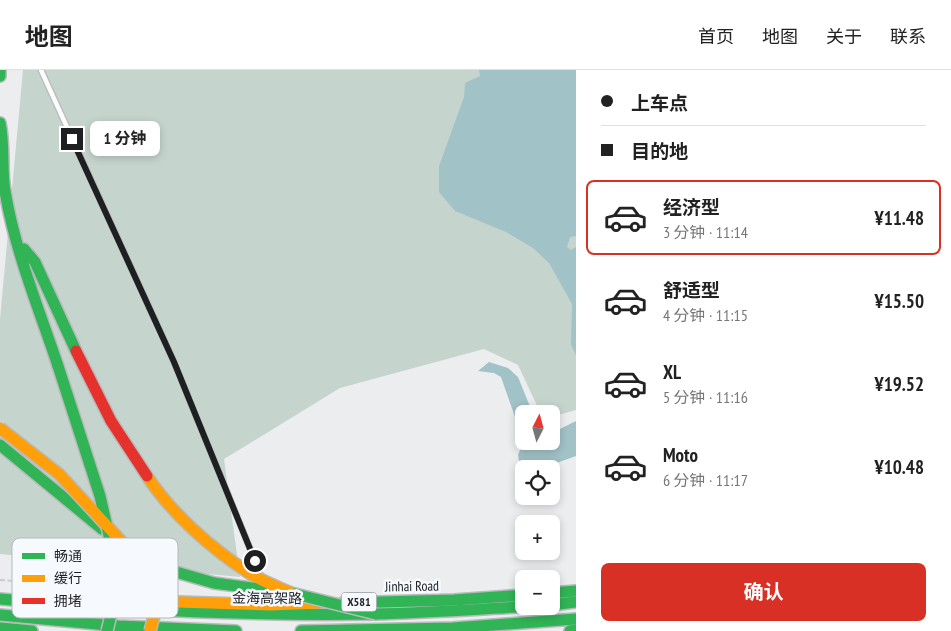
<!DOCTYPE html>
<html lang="zh">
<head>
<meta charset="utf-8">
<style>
	body { margin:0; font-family:"PT Sans Narrow","Noto Sans SC",sans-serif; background:#f6f6f6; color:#222; height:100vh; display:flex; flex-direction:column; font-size:19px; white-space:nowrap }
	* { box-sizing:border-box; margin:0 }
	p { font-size:16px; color:#767676 }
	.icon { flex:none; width:28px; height:28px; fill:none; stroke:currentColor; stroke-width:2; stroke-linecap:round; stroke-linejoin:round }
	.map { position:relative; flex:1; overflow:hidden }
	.details { display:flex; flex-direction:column; background:#fff; width:375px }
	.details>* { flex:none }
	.banner { display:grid; align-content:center; height:110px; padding:0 25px; background:#fff }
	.needle { width:32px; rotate:6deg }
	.buttons { position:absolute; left:515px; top:335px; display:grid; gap:10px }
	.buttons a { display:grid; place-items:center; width:45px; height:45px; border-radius:8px; background:#fff; box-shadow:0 2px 8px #0003; font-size:25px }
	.end { position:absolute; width:22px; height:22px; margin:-11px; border:6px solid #1d1f20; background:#fff; box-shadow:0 0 0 2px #fff }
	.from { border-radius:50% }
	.bubble { position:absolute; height:35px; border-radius:8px; background:#fff; box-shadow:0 2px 8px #0003; font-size:16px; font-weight:700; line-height:35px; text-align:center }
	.banner b { display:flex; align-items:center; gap:18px; height:48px; font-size:19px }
	.banner b+b { border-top:1px solid #e0e0e0 }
	.banner i { width:12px; height:12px; background:#222 }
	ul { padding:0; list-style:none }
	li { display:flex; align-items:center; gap:15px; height:75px; margin:0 10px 8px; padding:0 15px; border:2px solid transparent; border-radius:8px }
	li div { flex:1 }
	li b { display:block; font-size:19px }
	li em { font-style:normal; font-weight:700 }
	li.selected { border-color:#d93025 }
	li>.icon { width:45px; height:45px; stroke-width:1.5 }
	.cta { display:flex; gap:10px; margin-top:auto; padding:10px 25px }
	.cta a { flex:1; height:58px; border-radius:8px; background:#d93025; color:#fff; font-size:20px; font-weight:700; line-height:58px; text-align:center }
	header { display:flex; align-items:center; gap:30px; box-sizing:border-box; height:70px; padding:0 25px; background:#fff; border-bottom:1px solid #e0e0e0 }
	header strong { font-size:24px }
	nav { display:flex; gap:28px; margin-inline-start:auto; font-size:18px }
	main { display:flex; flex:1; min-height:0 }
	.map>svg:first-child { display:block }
	.green { fill:#c5d5cd }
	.water { fill:#a1c2c7 }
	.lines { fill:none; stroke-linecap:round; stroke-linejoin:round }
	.lane-casing { stroke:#b8babb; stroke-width:7 }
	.fast-casing { stroke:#b8babb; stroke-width:14 }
	.slow-casing { stroke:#b8babb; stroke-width:14 }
	.path { stroke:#cbcccd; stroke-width:2; stroke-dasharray:5 2.5; stroke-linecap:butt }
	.lane { stroke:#fcfcfd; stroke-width:4.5 }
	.fast { stroke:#30b455; stroke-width:11 }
	.slow { stroke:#ff9f0a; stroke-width:11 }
	.fast-bridge-casing { stroke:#b8babb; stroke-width:14; stroke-linecap:butt }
	.slow-bridge-casing { stroke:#b8babb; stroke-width:14; stroke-linecap:butt }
	.jam-bridge-casing { stroke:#b8babb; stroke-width:14; stroke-linecap:butt }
	.fast-bridge { stroke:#30b455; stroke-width:11 }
	.slow-bridge { stroke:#ff9f0a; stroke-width:11 }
	.jam-bridge { stroke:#e5322d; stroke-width:11 }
	.route { stroke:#1d1f20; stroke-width:6 }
	.labels { text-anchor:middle; stroke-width:5; stroke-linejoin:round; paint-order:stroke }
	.shield { fill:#f6faff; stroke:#5e6163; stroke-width:1 }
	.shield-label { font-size:12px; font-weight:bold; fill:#1d1f20 }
	.street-label { font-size:14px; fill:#1d1f20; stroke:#f6faff }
	.key { fill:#f6faff; stroke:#b5b8bc; stroke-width:1 }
	.key-label { font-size:14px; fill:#1d1f20 }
</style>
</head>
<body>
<header>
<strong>地图</strong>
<nav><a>首页</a><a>地图</a><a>关于</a><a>联系</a></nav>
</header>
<main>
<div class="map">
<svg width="576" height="561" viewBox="0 0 576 561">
	<rect width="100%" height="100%" fill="#ebedef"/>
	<!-- green -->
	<polygon class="green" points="23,0 576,0 576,340 551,347 551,344 541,344 518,295 484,279 340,318 224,389 240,507 0,484 0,249"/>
	<!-- water -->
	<g class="water">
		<polygon points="479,0 576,0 576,166 570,167 567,177 571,180 576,177 576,285 571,275 572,234 549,193 533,178 506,162 455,141 439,122 439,96 464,27 465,13 480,6"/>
		<polygon points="489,292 508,298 518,307 533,344 524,344 524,371 551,371 551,361 554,362 576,351 576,386 540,399 524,399 524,402 521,401 518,385 522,375 520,361 501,307 494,303 478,301"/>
	</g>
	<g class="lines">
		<defs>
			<polyline id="lane" points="41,0 174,292 260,503"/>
			<g id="fast">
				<polyline points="0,0 0,6"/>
				<path d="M 0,53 C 5,76 1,99 5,121 C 15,181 39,239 58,296"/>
				<polyline points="24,179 35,192 76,281"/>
				<polyline points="0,375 102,459"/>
				<polyline points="126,480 145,491 176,502"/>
				<polyline points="551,523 576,521"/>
				<path d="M 0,529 C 124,540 250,546 375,544 C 428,543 481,539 534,536"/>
				<polyline points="343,533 454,530 524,525"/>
				<polyline points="551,535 576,532"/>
				<polyline points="0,545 118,556 236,561"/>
				<polyline points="0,558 32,561"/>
				<polyline points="301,561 453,558 576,549"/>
				<polyline points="570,561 576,560"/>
			</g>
			<polyline id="slow" points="178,532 271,535 319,533"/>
		</defs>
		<!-- lane casing -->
		<use href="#lane" class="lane-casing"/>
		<!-- fast casing -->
		<use href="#fast" class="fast-casing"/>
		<!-- slow casing -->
		<use href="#slow" class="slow-casing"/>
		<!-- path -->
		<g class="path">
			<polyline points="0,510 97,517"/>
			<polyline points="124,518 134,519"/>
			<polyline points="162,521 172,521"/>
		</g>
		<!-- lane -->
		<use href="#lane" class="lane"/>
		<!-- fast -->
		<use href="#fast" class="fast"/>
		<!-- slow -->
		<use href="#slow" class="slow"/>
		<defs>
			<g id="fast-bridge">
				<polyline points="58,296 100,426 113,483 110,549 107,561"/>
				<polyline points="176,502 214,513 291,523 376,544"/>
			</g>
			<g id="slow-bridge">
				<polyline points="0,358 59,404 121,471 146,508 154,546 150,561"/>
				<path d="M 147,406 C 171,443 212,479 249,503 C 262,511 277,517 291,523"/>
			</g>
			<polyline id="jam-bridge" points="76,281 111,351 147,406"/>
		</defs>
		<!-- fast-bridge casing -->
		<use href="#fast-bridge" class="fast-bridge-casing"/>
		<!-- slow-bridge casing -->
		<use href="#slow-bridge" class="slow-bridge-casing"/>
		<!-- jam-bridge casing -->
		<use href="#jam-bridge" class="jam-bridge-casing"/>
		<!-- fast-bridge -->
		<use href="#fast-bridge" class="fast-bridge"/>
		<!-- slow-bridge -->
		<use href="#slow-bridge" class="slow-bridge"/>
		<!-- jam-bridge -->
		<use href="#jam-bridge" class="jam-bridge"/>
	</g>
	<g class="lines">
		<!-- route -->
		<polyline class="route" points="72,69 174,292 255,491"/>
	</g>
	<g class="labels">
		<!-- shield labels -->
		<rect class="shield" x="341.5" y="522.5" width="35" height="19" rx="4"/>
		<g class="shield-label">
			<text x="359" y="536">X581</text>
		</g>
		<!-- street labels -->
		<g class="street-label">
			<text transform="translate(412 516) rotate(-1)" y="5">Jinhai Road</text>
			<text transform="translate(267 528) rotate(1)" y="5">金海高架路</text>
		</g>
	</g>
	<!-- legend -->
	<rect x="12" y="468" width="166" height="80" rx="8" class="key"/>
	<rect x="22" y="483" width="23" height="6" fill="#30b455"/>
	<rect x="22" y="505" width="23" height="7" fill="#ff9f0a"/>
	<rect x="22" y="528" width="23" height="6" fill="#e5322d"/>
	<g class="key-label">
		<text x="54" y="491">畅通</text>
		<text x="54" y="513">缓行</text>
		<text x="54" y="536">拥堵</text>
	</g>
</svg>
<div class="buttons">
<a><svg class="needle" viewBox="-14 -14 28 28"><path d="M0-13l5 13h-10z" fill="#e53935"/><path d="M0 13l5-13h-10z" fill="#767676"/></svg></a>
<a><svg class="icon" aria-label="locate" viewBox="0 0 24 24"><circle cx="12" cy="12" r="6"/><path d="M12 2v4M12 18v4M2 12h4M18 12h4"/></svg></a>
<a>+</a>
<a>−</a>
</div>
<i class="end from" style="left:255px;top:491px"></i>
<i class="end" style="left:72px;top:69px"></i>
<div class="bubble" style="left:90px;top:51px;width:70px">1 分钟</div>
</div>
<section class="details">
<div class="banner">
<b><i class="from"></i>上车点</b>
<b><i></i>目的地</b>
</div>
<ul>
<li class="selected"><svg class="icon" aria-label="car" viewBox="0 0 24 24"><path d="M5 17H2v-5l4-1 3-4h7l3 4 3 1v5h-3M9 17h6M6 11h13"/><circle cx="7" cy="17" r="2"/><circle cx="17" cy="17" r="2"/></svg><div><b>经济型</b><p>3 分钟 · 11:14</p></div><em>¥11.48</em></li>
<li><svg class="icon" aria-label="car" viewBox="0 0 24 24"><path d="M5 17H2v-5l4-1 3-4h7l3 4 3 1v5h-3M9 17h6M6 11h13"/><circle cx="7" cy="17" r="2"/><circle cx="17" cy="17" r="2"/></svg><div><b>舒适型</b><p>4 分钟 · 11:15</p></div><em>¥15.50</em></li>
<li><svg class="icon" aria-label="car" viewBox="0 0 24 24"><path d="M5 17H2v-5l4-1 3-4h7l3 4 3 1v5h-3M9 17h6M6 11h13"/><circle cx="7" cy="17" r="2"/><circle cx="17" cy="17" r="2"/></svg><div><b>XL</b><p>5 分钟 · 11:16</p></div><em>¥19.52</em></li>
<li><svg class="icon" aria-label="car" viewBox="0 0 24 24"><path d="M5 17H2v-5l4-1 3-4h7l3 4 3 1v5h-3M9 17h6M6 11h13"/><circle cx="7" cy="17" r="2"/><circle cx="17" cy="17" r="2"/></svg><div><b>Moto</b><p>6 分钟 · 11:17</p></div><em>¥10.48</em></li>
</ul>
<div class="cta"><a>确认</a></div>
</section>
</main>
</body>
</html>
